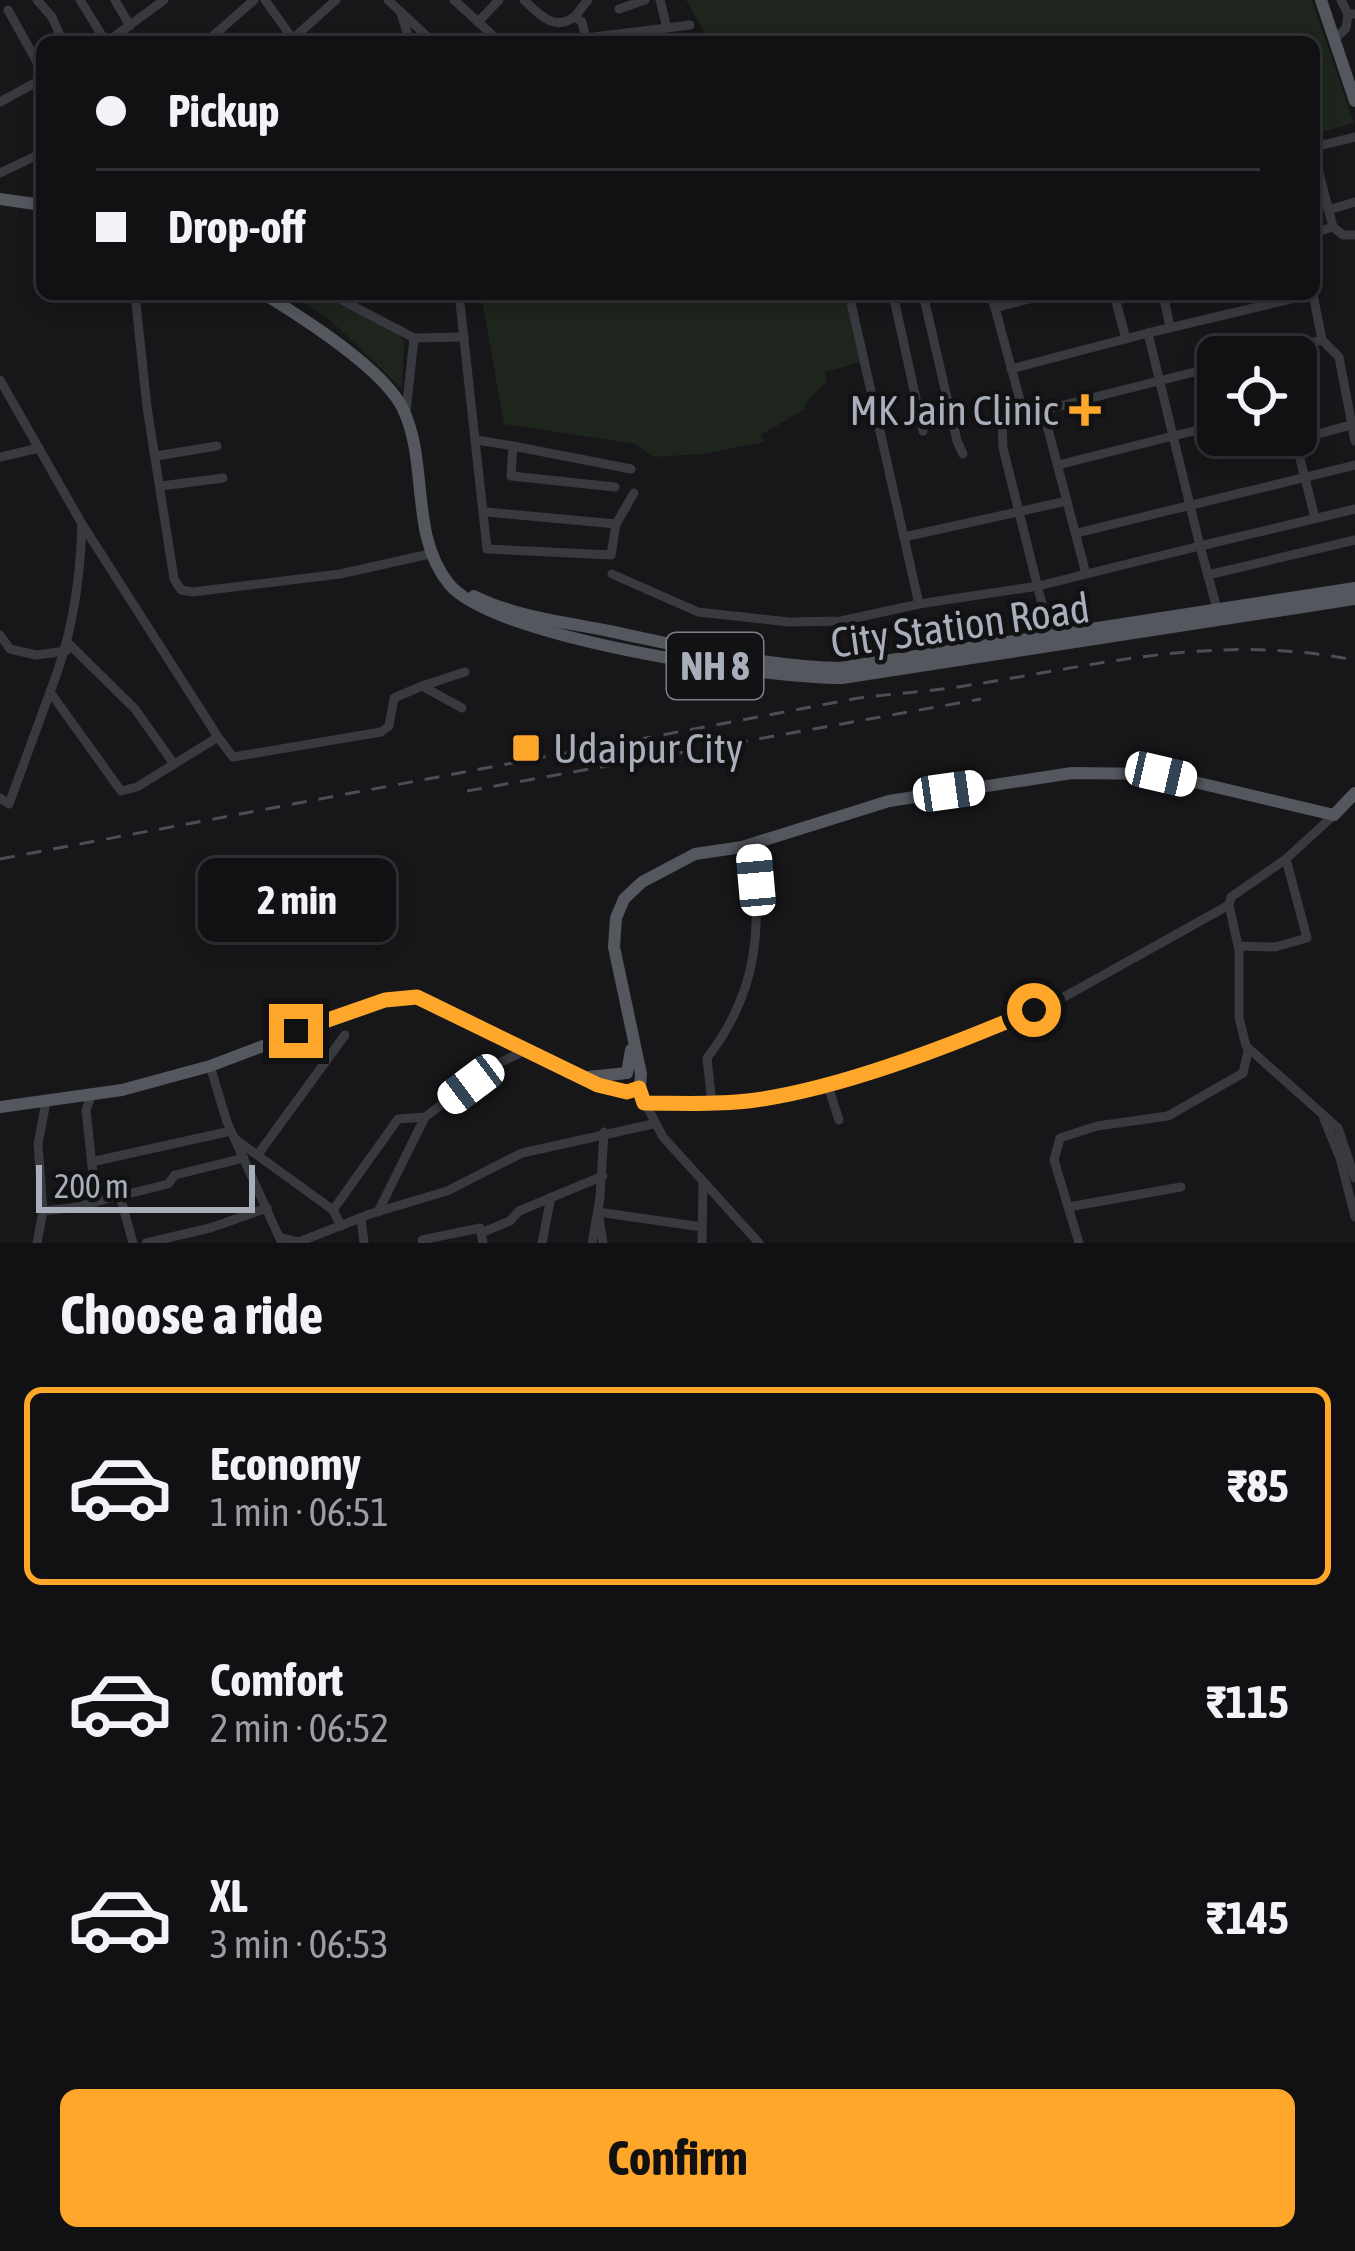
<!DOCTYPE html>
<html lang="en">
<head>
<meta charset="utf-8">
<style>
	body { margin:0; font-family:"Asap Condensed",sans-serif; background:#1a1a1d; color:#f1f3f6; height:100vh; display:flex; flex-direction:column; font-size:45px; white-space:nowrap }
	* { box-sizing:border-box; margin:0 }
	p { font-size:39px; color:#9c9da0 }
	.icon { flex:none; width:66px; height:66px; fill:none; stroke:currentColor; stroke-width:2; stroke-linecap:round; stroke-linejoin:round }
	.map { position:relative; height:1243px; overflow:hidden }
	.details { display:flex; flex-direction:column; background:#111114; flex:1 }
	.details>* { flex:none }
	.top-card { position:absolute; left:36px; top:36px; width:1284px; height:264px; border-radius:18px; box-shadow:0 6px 18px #0003,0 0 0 3px #303134; display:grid; align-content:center; height:264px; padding:0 60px; background:#111114 }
	.controls { position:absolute; left:1197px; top:336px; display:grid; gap:24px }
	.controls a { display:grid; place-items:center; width:120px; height:120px; border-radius:18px; background:#111114; box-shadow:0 6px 18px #0003,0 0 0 3px #303134; font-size:60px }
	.scale { position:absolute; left:36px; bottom:30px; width:219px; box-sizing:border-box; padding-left:12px; border:6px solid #a8afba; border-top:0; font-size:33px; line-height:42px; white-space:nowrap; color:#a8afba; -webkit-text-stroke:9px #121215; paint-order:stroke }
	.end { position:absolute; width:54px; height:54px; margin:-27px; border:15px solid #ffa72a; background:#111; box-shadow:0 0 0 6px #111 }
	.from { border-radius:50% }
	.bubble { position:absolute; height:84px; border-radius:18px; background:#111114; box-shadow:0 6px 18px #0003,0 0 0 3px #303134; font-size:39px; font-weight:700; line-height:84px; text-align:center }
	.car { position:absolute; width:36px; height:72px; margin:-36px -18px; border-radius:15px; box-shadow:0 0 9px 3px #0007; background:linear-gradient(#fff 24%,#345 0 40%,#fff 0 76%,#345 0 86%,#fff 0) }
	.top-card b { display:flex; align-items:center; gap:42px; height:114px; font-size:45px }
	.top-card b+b { border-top:3px solid #303134 }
	.top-card i { width:30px; height:30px; background:#f1f3f6 }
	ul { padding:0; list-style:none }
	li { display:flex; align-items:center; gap:36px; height:198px; margin:0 24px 18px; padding:0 36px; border:6px solid transparent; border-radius:18px }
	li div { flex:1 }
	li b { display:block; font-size:45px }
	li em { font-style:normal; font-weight:700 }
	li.selected { border-color:#ffa72a }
	li>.icon { width:108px; height:108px; stroke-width:1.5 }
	h2 { padding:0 60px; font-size:54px; line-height:144px }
	.button { display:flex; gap:24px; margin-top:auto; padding:24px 60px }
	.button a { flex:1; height:138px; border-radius:18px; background:#ffa72a; color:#111; font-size:48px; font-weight:700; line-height:138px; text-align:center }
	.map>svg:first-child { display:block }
	.green { fill:#1d251d }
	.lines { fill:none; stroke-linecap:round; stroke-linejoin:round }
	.minor { stroke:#383a3f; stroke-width:9 }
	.major { stroke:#54575e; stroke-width:12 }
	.rail { stroke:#4b4e54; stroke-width:3; stroke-dasharray:15 12; stroke-linecap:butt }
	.route { stroke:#ffa72a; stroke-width:15 }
	.poi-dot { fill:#ffa72a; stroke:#121215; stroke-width:4.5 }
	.labels { text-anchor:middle; stroke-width:9; stroke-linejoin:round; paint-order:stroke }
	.shield { fill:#121215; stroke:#7b8088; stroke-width:3 }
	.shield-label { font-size:39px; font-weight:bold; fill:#a8afba }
	.poi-label { font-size:42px; fill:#a8afba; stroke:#121215; text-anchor:end }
	.street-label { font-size:42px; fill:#a8afba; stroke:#121215 }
</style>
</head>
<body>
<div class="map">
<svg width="1355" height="1243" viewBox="0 0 1355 1243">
	<rect width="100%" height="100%" fill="#17171a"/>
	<!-- green -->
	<g class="green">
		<polygon points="686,0 1312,0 1354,123 1314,134 1314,42 710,42"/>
		<polygon points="289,294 319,294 397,333 404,342 402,389 329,319"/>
		<polygon points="481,294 844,294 861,362 825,372 827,382 806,402 805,409 761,435 764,442 703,454 653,457 635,444 504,424"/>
	</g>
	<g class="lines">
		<!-- minor -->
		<g class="minor">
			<polyline points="37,0 52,17 63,42"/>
			<polyline points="80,0 106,42"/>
			<polyline points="115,0 130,26"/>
			<polyline points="265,0 295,42"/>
			<polyline points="388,0 433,42"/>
			<polyline points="454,0 500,42"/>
			<path d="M 524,0 C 539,14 555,33 575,16 C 580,11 583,5 588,0"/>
			<polyline points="1341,0 1348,14 1355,14"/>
			<polyline points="619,9 645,0"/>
			<polyline points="8,10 42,71"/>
			<polyline points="401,13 410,42"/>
			<polyline points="575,17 582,22 586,38 667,28 660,0"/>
			<polyline points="478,22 499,0"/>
			<polyline points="667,28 690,25"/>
			<polyline points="1334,40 1346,28 1348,14"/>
			<polyline points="107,42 164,0"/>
			<polyline points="206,42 254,0"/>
			<polyline points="289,42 336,0"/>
			<polyline points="363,42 366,42"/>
			<polyline points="0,102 42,79"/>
			<polyline points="1314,147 1355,137"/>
			<polyline points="1314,154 1333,227 1314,233"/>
			<polyline points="0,173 42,153"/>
			<polyline points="1328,210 1355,202"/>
			<polyline points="1333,227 1343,235 1355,235"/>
			<polyline points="135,294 147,407 174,579 181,590 193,592 340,574 434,553"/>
			<polyline points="330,294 414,338 406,412"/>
			<polyline points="420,294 431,299 430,294"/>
			<polyline points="459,294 487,549 611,555 616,524 634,493"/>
			<polyline points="849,294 919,604"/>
			<polyline points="893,294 923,431"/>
			<polyline points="923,294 957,441 963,454"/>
			<polyline points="991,294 995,308 1047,294"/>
			<polyline points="1114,294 1126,339"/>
			<polyline points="1163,294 1170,327"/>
			<polyline points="1313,294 1322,340"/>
			<polyline points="995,308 1024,415 1218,366"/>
			<polyline points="1148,333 1312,294"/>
			<polyline points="414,338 464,337"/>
			<polyline points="1255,357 1322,340 1339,357 1355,441"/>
			<polyline points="1011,369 1148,333 1173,436 1058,465"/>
			<polyline points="0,380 82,524 218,737"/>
			<polyline points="1043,410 1086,574"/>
			<polyline points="1002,421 1003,448 1050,636"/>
			<polyline points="1294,435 1315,518"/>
			<polyline points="477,440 513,446 511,476 615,487"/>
			<polyline points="1296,440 1354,424"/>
			<polyline points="513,446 631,469"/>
			<polyline points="156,456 217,446"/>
			<polyline points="0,457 39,448"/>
			<polyline points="161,486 223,478"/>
			<polyline points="486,512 616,524"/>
			<path d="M 82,524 C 80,584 72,636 50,692 L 121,791 L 137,787 L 218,737 L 233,757 L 381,732 L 389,726 L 394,698 L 422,686"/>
			<polyline points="1077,533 1355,465"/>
			<polyline points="904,537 1067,501"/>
			<polyline points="612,574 698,612 789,622 841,621 919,604 1038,586 1200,546 1173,436 1218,425"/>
			<polyline points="1208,575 1355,540"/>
			<polyline points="1217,609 1200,546 1355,509"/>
			<polyline points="0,635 10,649 36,655 66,651"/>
			<polyline points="69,644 135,709 174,764"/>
			<polyline points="462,708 422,686 465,672"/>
			<polyline points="0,798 9,804 50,692"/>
			<polyline points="1334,815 1286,859 1231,897 1229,905 1239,950 1239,1017 1246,1046 1338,1128 1355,1178"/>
			<polyline points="1238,946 1275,947 1307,938 1286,859"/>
			<polyline points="210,1066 227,1122 280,1239"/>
			<polyline points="827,1083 839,1120"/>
			<polyline points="92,1094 86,1110 96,1202"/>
			<polyline points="643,1099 663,1137 759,1243"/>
			<polyline points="644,1103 753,1101 827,1083 973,1036 1064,997 1229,905"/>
			<path d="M 712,1104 L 707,1058 C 761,988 760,928 753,844"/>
			<polyline points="1324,1119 1340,1158 1355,1217"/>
			<polyline points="235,1139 333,1210 341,1226"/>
			<polyline points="259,1153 345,1035"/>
			<polyline points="91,1162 231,1131"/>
			<polyline points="120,1196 133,1243"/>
			<polyline points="1068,1207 1181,1187"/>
			<polyline points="333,1210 398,1119 425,1117 493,1066 524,1051"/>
			<polyline points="43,1211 71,1208 168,1184 175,1175 244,1158"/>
			<polyline points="378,1212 425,1117"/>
			<polyline points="361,1218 364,1243"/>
			<polyline points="481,1233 510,1221 519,1211 603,1176"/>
			<polyline points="279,1237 299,1242 370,1214 447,1191 522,1153 653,1124"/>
			<polyline points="422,1240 480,1228 483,1243"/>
			<polyline points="37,1243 43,1211 38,1144 46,1102"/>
			<polyline points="146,1243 210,1228 267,1208"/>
			<polyline points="542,1243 551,1197"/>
			<polyline points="592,1243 600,1198 604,1132"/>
			<polyline points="603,1243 598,1212 702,1227"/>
			<polyline points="702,1243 703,1182"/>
			<polyline points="1079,1243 1054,1160 1060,1138 1097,1126 1168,1116 1243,1073 1248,1051"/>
		</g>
		<!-- major -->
		<g class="major">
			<polyline points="1321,0 1355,101"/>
			<polyline points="0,199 42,205"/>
			<path d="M 264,294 C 303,318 384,369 403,409 C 429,463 409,535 449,584 C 494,639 767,678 842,678 L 1355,599"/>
			<path d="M 474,596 C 516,617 564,622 609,631 C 685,647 761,666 839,668 L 1355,588"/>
			<polyline points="588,1077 627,1073 631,1050"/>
			<polyline points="0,1107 122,1090 210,1066 385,1000 417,997 568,1072 607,1088 635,1091 640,1087 641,1074 614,947 616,918 624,899 642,882 695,854 742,847 889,801 1072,773 1161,774 1334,815 1355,793"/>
		</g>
		<!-- rail -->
		<g class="rail">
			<polyline points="467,791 981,699"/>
			<path d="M 0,859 L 859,698 C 889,694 920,692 951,688 C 1093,667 1209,632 1355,660"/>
		</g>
	</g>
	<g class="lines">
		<!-- route -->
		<path class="route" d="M 296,1031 L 385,1000 L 417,997 L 598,1085 L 627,1092 L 639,1088 L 644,1103 C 679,1103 713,1105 748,1101 C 838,1090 950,1046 1034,1010"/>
	</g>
	<!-- markers -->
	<g class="poi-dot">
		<path d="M1079 392h12v12h12v12h-12v12h-12v-12h-12v-12h12z"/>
		<rect x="511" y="733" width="30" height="30" rx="6"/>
	</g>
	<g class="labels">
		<!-- shield labels -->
		<rect class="shield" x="667" y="633" width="96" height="66" rx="9"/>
		<g class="shield-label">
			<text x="715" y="680">NH 8</text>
		</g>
		<!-- poi labels -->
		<g class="poi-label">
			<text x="1058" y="425">MK Jain Clinic</text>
			<text x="553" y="763" text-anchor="start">Udaipur City</text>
		</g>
		<!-- street labels -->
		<g class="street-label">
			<text transform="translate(960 625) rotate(-8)" y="15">City Station Road</text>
		</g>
	</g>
</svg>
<div class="controls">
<a><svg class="icon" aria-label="locate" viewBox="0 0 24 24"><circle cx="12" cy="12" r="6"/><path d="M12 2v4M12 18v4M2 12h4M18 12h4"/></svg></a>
</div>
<div class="scale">200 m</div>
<i class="end from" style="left:1034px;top:1010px"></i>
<i class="end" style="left:296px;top:1031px"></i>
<div class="bubble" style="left:198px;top:858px;width:198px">2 min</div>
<i class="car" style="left:1161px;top:774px;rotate:103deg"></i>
<i class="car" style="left:949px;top:791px;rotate:82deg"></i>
<i class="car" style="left:756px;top:880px;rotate:355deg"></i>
<i class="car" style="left:471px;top:1084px;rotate:233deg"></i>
<div class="top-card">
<b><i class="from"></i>Pickup</b>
<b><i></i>Drop-off</b>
</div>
</div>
<section class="details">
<h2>Choose a ride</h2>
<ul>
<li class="selected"><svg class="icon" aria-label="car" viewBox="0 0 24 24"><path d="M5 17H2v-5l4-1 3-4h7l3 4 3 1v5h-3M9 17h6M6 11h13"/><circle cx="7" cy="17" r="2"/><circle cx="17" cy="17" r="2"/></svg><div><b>Economy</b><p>1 min · 06:51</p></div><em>₹85</em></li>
<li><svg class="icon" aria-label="car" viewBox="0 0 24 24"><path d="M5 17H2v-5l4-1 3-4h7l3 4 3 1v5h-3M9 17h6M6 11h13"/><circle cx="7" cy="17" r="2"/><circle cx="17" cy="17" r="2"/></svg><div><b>Comfort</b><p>2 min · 06:52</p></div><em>₹115</em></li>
<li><svg class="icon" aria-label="car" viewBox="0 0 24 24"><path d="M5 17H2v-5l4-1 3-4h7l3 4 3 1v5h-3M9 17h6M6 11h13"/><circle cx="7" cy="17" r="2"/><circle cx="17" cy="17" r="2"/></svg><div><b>XL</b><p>3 min · 06:53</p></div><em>₹145</em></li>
</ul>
<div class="button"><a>Confirm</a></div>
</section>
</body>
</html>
